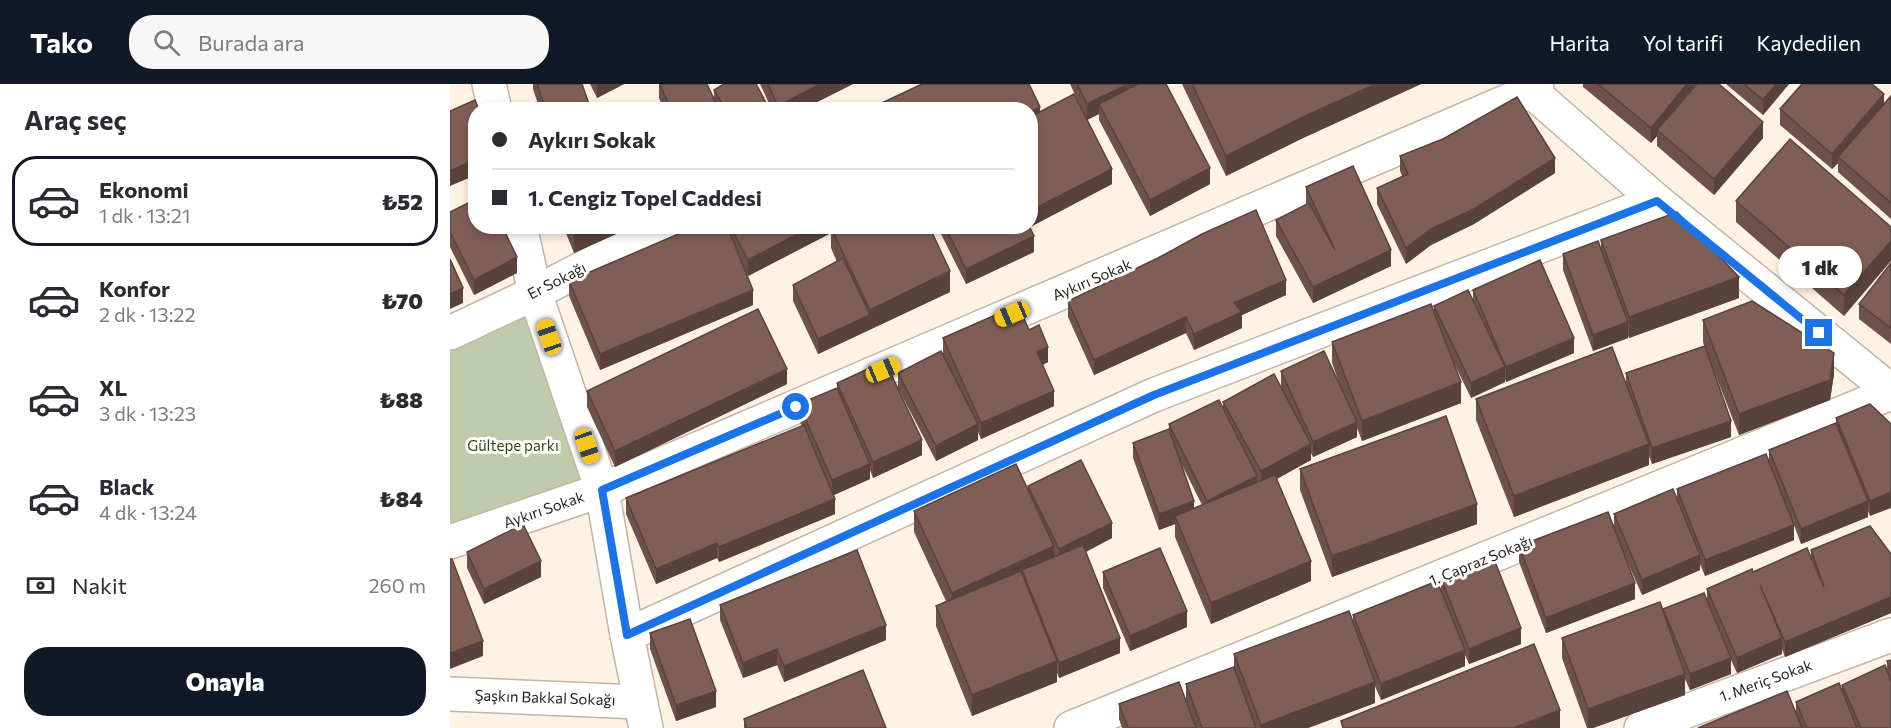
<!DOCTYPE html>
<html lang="tr">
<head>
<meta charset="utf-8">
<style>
	body { margin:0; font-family:Commissioner,sans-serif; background:#f7f7f7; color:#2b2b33; height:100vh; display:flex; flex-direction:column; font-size:22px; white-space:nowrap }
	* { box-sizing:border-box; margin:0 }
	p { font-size:20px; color:#7c7c81 }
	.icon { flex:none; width:33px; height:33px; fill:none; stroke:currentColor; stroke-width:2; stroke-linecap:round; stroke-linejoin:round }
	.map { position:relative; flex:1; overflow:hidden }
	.side { display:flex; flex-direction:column; background:#fff; width:450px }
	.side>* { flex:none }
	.banner { position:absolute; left:18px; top:18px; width:570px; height:132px; border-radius:24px; box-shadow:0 3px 9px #0003; display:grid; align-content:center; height:132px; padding:0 24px; background:#fff }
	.end { position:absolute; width:27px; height:27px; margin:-14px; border:8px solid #1a73e8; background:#fff; box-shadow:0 0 0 3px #fff }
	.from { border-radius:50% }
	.bubble { position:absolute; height:42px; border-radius:21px; background:#fff; box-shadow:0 3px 9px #0003; font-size:20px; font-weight:800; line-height:42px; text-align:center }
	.car { position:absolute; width:18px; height:36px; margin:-18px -9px; border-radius:8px; box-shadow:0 0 4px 2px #0007; background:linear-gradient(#f5c518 24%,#345 0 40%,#f5c518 0 76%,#345 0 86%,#f5c518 0) }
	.banner b { display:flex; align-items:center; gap:21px; height:57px; font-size:22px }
	.banner b+b { border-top:2px solid #e1e1e2 }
	.banner i { width:15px; height:15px; background:#2b2b33 }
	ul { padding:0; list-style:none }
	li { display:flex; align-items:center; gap:18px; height:90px; margin:0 12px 9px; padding:0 12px; border:3px solid transparent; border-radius:24px }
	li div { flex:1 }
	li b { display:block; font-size:22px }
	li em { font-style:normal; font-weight:800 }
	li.selected { border-color:#111827 }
	li>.icon { width:54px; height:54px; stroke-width:1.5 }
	h2 { padding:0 24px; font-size:27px; line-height:72px }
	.pay { display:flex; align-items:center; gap:15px; height:66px; padding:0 24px; font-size:22px }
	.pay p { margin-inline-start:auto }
	.button { display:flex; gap:12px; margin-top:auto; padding:12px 24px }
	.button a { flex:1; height:69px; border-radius:24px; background:#111827; color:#fff; font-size:24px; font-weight:800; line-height:69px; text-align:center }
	header { display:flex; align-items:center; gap:36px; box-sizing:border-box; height:84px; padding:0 30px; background:#111827; color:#fff }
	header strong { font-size:28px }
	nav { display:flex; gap:33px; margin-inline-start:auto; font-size:21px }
	.search { width:420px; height:54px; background:#f7f7f7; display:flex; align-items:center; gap:15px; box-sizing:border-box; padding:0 21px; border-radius:24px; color:#7c7c81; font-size:22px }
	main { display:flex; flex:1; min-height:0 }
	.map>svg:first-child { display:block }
	.green { fill:#c0cbac }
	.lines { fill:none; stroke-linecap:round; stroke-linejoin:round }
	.minor-casing { stroke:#c3b5a5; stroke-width:36 }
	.minor { stroke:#fff; stroke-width:33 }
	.wall { fill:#6d514a; fill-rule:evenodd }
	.shaded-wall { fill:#59423c }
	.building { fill:#7f5e56; stroke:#59423c; stroke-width:1.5 }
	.route { stroke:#1a73e8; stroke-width:8 }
	.labels { text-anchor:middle; stroke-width:6; stroke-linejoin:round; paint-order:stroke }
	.street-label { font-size:15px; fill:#231d17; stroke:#fff }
	.park-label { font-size:15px; fill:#354310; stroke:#fff }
</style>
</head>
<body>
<header>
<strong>Tako</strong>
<div class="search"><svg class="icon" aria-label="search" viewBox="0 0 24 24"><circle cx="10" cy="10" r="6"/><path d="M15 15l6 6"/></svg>Burada ara</div>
<nav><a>Harita</a><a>Yol tarifi</a><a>Kaydedilen</a></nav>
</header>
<main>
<section class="side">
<h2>Araç seç</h2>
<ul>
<li class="selected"><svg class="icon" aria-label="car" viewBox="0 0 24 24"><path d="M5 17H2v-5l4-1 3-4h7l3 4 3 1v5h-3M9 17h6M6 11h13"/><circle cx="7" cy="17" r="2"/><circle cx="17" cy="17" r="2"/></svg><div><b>Ekonomi</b><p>1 dk · 13:21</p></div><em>₺52</em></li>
<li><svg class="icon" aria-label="car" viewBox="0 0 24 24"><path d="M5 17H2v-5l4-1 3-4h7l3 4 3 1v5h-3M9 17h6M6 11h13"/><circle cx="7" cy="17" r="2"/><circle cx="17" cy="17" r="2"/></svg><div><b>Konfor</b><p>2 dk · 13:22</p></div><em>₺70</em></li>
<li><svg class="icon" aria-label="car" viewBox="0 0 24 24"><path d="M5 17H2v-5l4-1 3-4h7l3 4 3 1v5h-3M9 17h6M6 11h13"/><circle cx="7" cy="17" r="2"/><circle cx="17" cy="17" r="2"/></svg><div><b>XL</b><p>3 dk · 13:23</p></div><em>₺88</em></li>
<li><svg class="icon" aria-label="car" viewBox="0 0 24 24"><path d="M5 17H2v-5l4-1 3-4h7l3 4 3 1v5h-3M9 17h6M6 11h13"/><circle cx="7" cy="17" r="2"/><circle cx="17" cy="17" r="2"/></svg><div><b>Black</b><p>4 dk · 13:24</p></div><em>₺84</em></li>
</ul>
<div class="pay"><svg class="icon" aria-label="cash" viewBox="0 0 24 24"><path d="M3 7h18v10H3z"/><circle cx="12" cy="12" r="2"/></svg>Nakit<p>260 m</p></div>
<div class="button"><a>Onayla</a></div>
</section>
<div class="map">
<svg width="1441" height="644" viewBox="0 0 1441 644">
	<rect width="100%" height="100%" fill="#fef2e4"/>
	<!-- green -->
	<polygon class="green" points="82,222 143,401 0,451 0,259"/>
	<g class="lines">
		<defs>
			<g id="minor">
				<polyline points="39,0 45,26"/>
				<polyline points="1073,0 1207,117 1441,307"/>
				<polyline points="70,142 85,209 152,406 177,551 196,644"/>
				<polyline points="0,249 85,209 213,142"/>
				<polyline points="0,458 152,406 1081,7 1087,0"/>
				<polyline points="177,551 704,311 1207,117"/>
				<polyline points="0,610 189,618"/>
				<polyline points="621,644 1441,309"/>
				<polyline points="1191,644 1441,551"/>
			</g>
		</defs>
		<!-- minor casing -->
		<use href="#minor" class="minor-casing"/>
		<!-- minor -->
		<use href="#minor" class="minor"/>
	</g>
	<!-- wall -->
	<g class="wall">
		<polygon points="83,0 132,0 141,26 90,26 83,5"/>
		<polygon points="140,0 174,0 147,14"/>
		<polygon points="209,0 257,0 264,14 264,6 320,26 214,26 209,14"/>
		<polygon points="310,0 403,0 351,26 322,26"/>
		<polygon points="620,0 716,0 760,100 700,132 649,36 649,30 637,36"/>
		<polygon points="732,0 971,0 853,54 776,92"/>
		<polygon points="1133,0 1269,0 1313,54 1264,111 1207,62 1207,52 1201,59 1133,3"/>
		<polygon points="1276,0 1339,0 1313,31"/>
		<polygon points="1441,12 1441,135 1388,88 1388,79 1382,85 1330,41 1330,25 1434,20"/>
		<polygon points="580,26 590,28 662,100 582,142 580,139"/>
		<polygon points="950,72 1105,89 1024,140 981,161 956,180 927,120 927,104 952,92 950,87"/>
		<polygon points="856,103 941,182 863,219 826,152 826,136 857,121 856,119"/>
		<polygon points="1286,117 1441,143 1394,232 1286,138"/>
		<polygon points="0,128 67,189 24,211 0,163"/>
		<polygon points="113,142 184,142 124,169"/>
		<polygon points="247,142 381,142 381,149 298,192 295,186 303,221 150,286 119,212 119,197"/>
		<polygon points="487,142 579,142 584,168 516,200"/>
		<polygon points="381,144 500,208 368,270 343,217 343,201 387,178 381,164"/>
		<polygon points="1151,156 1289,214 1179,254 1178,251 1178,254 1143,267 1113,186 1113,170 1151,164"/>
		<polygon points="1441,179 1441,260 1409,235 1409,220"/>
		<path d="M 1023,206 L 1124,269 L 1056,298 L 1055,295 L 1055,298 L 1021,314 L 1003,277 L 1011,319 L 912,357 L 907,344 L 907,353 L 863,373 L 861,369 L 861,376 L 827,395 L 861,497 L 761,540 L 725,453 L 725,440 L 709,446 L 683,374 L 683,359 L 719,346 L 719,340 L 773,323 L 773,318 L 831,303 L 831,287 L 892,307 L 882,279 L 882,258 L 984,227 L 984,222 L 1023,216 ZM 731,379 L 752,421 L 744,424 Z"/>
		<polygon points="836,211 792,231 792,244 744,266 736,249 644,291 618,233 618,217"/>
		<polygon points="1253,236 1384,290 1380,316 1289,351 1259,274 1281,353 1202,380 1199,372 1199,381 1064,433 1026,336 1026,315 1176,299 1176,289 1254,262 1253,257"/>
		<polygon points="579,246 598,278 593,281 604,322 531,355 528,348 528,356 486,377 448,304 448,289 493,270 493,254"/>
		<polygon points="387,299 472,371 423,394 420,386 420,395 383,411 385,430 269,478 267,474 206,500 176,430 176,414 352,342 349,336 349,320 387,304"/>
		<polygon points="337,300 165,383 137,323 137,307"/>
		<polygon points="1386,334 1441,340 1420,432 1418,427 1418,433 1351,460 1344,441 1344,456 1255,492 1250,480 1250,486 1192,511 1173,468 1185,515 1096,549 1069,478 1069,462 1164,443 1164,430 1227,415 1227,405 1319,379 1319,366 1386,339"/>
		<polygon points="850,385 1027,440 882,493 850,406"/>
		<polygon points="578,402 662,454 636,468 670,569 609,594 607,589 607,598 522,632 486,542 486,522 496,517 464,448 464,427 578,405"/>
		<polygon points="1361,466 1441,470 1441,529 1335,573 1332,565 1332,570 1287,589 1281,576 1281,590 1240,606 1235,595 1235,611 1143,644 1137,644 1112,574 1112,554 1213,527 1257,515 1257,505 1303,488 1361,472"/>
		<polygon points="17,468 91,493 34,520 17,484"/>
		<polygon points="653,488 737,543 680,567 653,504"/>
		<polygon points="991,495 1071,560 1019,580 1015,571 1015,582 931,616 925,602 925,619 858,644 746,644 736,616 736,600 784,584 784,570 903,537 903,531 991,508"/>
		<polygon points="270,521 436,556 334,598 327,581 293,594 270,536"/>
		<polygon points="200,549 266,623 226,637 200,565"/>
		<polygon points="1441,576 1441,644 1248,644 1346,630 1346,618 1392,606 1392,601 1437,588 1437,577"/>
		<polygon points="669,620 746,644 672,644 669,635"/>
		<polygon points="294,635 436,644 294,644"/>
	</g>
	<!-- shaded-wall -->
	<g class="shaded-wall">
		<polygon points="147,0 174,0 147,14"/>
		<polygon points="370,0 403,0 351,26 328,26 328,22"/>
		<polygon points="678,0 710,0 649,20 649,30 637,36 637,20"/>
		<polygon points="926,0 971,0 853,54 776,92 776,72 853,33"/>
		<polygon points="1237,0 1249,0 1207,46 1207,52 1201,59 1201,44"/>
		<polygon points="1326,0 1339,0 1313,31 1313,16"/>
		<polygon points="1434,10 1434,25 1388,73 1388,79 1382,85 1382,70"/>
		<polygon points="590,23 590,39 580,44 580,28"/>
		<polygon points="1313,38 1313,54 1264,111 1264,95"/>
		<polygon points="1105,74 1105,89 1024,140 981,161 956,180 956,164 981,145"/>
		<polygon points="26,75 26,91 0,102 0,87"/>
		<polygon points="760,84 760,100 700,132 700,116"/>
		<polygon points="662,85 662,100 582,142 582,126"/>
		<polygon points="137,142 184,142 124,169 124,148"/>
		<polygon points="363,142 381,142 381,149 298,192 298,176"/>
		<polygon points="584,152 584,168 516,200 516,185"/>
		<polygon points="1441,157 1441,177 1394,232 1394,211"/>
		<polygon points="941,166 941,182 863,219 863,203"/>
		<polygon points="67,173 67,189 24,211 24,196"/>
		<polygon points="500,187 500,208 368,270 368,255 420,231 420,226"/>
		<polygon points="1289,193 1289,214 1179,254 1179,233"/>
		<polygon points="836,196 836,211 792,231 792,244 744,266 744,250 784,219"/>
		<polygon points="13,204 13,219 0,225 0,210"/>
		<polygon points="303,206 303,221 150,286 150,270"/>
		<polygon points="736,233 736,249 644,291 644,276"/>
		<polygon points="1178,238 1178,254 1143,267 1143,251"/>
		<polygon points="1124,254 1124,269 1056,298 1056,283"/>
		<polygon points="598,263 598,278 587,283 587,268"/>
		<polygon points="1384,269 1384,290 1380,316 1289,351 1289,330"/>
		<polygon points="1055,283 1055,298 1021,314 1021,299"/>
		<polygon points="337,285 337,300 165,383 165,367"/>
		<polygon points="1011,298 1011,319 912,357 912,337"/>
		<polygon points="604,307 604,322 531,355 531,339"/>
		<polygon points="1281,337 1281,353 1202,380 1202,364"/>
		<polygon points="907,338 907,353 863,373 863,358"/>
		<polygon points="528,340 528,356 486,377 486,362"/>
		<polygon points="472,356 472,371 423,394 423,378"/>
		<polygon points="861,360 861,376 811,403 811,387"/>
		<polygon points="1199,360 1199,381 1064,433 1064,412"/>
		<polygon points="420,380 420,395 382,412 382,396"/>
		<polygon points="807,392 807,407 757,432 757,417"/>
		<polygon points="1441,408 1441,424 1420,432 1420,417"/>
		<polygon points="385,415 385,430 269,478 269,463"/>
		<polygon points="744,417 744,433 725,432 725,440 709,446 709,430"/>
		<polygon points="1418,417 1418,433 1351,460 1351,445"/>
		<polygon points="1027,420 1027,440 882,493 882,472"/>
		<polygon points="662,439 662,454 609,481 609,465"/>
		<polygon points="1344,441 1344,456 1255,492 1255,476"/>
		<polygon points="267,459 267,474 206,500 206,485"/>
		<polygon points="604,462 604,483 572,486 572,498 502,530 502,509"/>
		<polygon points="1250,471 1250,486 1192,511 1192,496"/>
		<polygon points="91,477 91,493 34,520 34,505"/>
		<polygon points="861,477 861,497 761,540 761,519"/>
		<polygon points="1185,499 1185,515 1096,549 1096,534"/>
		<polygon points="1441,513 1441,529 1335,573 1335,558"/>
		<polygon points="737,527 737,543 680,567 680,552"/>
		<polygon points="436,541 436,556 334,598 334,582"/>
		<polygon points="1071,544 1071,560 1019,580 1019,565"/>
		<polygon points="670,554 670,569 609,594 609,579"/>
		<polygon points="1332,554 1332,570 1287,589 1287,574"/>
		<polygon points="33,557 33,572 0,585 0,569"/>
		<polygon points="327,565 327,581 293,594 293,579"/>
		<polygon points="1015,566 1015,582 931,616 931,600"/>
		<polygon points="1281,574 1281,590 1240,606 1240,590"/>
		<polygon points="607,577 607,598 522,632 522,611"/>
		<polygon points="1235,590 1235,611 1143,644 1138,644 1138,625"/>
		<polygon points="925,598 925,619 858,644 811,644 811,641"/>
		<polygon points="266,607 266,623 226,637 226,621"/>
		<polygon points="1110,626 1110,644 1063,644"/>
	</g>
	<!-- building -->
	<g class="building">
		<polygon points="87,0 132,0 141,26 96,26"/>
		<polygon points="210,0 257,0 269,26 221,26"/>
		<polygon points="274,0 306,0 320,26 276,26 264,6"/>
		<polygon points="318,0 370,0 328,22"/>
		<polygon points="472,0 579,0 590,23 580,28 580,26 417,26"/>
		<polygon points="627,0 678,0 637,20"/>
		<polygon points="688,0 716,0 760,84 700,116 649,20"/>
		<polygon points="742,0 926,0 853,33 776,72"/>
		<polygon points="1148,0 1237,0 1201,44"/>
		<polygon points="1247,0 1269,0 1313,38 1264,95 1207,46"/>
		<polygon points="1294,0 1326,0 1313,16"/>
		<polygon points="1352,0 1422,0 1434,10 1382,70 1330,25"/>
		<polygon points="624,10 662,85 582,126 580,124 580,33"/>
		<polygon points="1441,12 1441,119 1388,73"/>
		<polygon points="1067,13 1105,74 1024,125 981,145 956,164 927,104 958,90 950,72 993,55"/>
		<polygon points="25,16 29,26 26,26 26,75 0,87 0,27"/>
		<polygon points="1340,55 1441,143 1441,157 1394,211 1286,117"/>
		<polygon points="903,82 941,166 863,203 826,136 859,119 885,166 856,103"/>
		<polygon points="26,115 26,142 52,142 67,173 24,196 0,148 0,128"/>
		<polygon points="806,126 836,196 784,219 792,228 744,250 736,233 644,276 618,217 708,174 752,150"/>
		<polygon points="1227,128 1289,193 1179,233 1151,156"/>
		<polygon points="122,142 137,142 124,148"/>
		<polygon points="247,142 277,142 303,206 150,270 119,197"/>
		<polygon points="280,142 363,142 298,176"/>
		<polygon points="384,142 479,142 500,187 420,226 381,144"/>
		<polygon points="495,142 579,142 584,152 516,185"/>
		<polygon points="1148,157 1178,238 1143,251 1113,170"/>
		<polygon points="393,174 420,231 368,255 343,201"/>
		<polygon points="0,175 13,204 0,210"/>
		<polygon points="1090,176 1124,254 1056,283 1023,206"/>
		<polygon points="1441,179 1441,244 1409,220"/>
		<polygon points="1018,206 1055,283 1021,299 984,222"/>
		<polygon points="1302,217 1384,269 1380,296 1289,330 1253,236"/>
		<polygon points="981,220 1011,298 912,337 882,258"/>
		<polygon points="568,221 579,246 589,241 598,263 587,268 604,307 531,339 493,254"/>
		<polygon points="308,225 337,285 165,367 137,307"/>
		<polygon points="1255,262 1281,337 1202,364 1176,289"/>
		<polygon points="1162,263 1199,360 1064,412 1026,315"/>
		<polygon points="491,267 528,340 486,362 448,289"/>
		<polygon points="874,267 907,338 863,358 831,287"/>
		<polygon points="435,277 472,356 423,378 387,299"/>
		<polygon points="824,290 861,360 811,387 773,318"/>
		<polygon points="387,304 420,380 382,396 349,320"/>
		<polygon points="769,316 807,392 757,417 719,340"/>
		<polygon points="1420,320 1441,340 1441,408 1420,417 1386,334"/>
		<polygon points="996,332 1027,420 882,472 850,385"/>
		<polygon points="1386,339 1418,417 1351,445 1319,366"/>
		<polygon points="354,341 385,415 269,463 267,459 206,485 176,414"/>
		<polygon points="719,345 744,417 709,430 683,359"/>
		<polygon points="1316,370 1344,441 1255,476 1227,405"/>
		<polygon points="631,376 662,439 609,465 578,402"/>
		<polygon points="566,380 604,462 502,509 464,427"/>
		<polygon points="825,391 861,477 761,519 725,432"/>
		<polygon points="1223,405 1250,471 1192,496 1164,430"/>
		<polygon points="1158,428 1185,499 1096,534 1069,462"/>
		<polygon points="73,440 91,477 34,505 17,468"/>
		<polygon points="1420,442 1441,470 1441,513 1335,558 1310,501 1332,554 1287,574 1257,505 1302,485 1303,488 1357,464 1374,503 1361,466"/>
		<polygon points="633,461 670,554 609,579 572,486"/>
		<polygon points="710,464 737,527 680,552 653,488"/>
		<polygon points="407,466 436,541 334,582 327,565 293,579 270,521"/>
		<polygon points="0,475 2,475 33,557 0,569"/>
		<polygon points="1044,475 1071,544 1019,565 991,495"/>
		<polygon points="571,487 607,577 522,611 486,522"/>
		<polygon points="987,497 1015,566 931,600 903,531"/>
		<polygon points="1254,509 1281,574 1240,590 1213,525"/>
		<polygon points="1210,518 1235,590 1138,625 1112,554"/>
		<polygon points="899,527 925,598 811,641 784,570"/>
		<polygon points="240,535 266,607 226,621 200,549"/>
		<polygon points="1084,560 1110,626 1063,644 893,644 891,637"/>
		<polygon points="1441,576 1441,586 1437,577"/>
		<polygon points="1435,581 1441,598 1441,644 1411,644 1392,601"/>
		<polygon points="784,583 806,644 752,644 736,600"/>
		<polygon points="413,586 436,644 297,644 294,635"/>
		<polygon points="729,598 746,644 678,644 669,620"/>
		<polygon points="1389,599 1407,644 1357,644 1346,618"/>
		<polygon points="1337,607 1352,644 1248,644"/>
	</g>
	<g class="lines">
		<!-- route -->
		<polyline class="route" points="346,323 152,406 177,551 704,311 1207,117 1369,249"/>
	</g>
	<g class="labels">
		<!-- street labels -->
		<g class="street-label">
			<text transform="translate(642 196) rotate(-23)" y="5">Aykırı Sokak</text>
			<text transform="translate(107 197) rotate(-27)" y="5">Er Sokağı</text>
			<text transform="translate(94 426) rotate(-19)" y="5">Aykırı Sokak</text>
			<text transform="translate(1031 477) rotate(-22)" y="5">1. Çapraz Sokağı</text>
			<text transform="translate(1316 597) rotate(-20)" y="5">1. Meriç Sokak</text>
			<text transform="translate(95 614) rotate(2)" y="5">Şaşkın Bakkal Sokağı</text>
		</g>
		<!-- park labels -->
		<g class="park-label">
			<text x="63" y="367">Gültepe parkı</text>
		</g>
	</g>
</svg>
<i class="end from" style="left:346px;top:323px"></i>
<i class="end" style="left:1369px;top:249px"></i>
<div class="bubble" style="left:1328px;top:162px;width:84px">1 dk</div>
<i class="car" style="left:562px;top:230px;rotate:247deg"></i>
<i class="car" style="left:99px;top:253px;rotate:341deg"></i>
<i class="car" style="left:433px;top:286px;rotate:67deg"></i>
<i class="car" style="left:137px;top:362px;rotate:161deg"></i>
<div class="banner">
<b><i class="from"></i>Aykırı Sokak</b>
<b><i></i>1. Cengiz Topel Caddesi</b>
</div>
</div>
</main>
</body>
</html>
